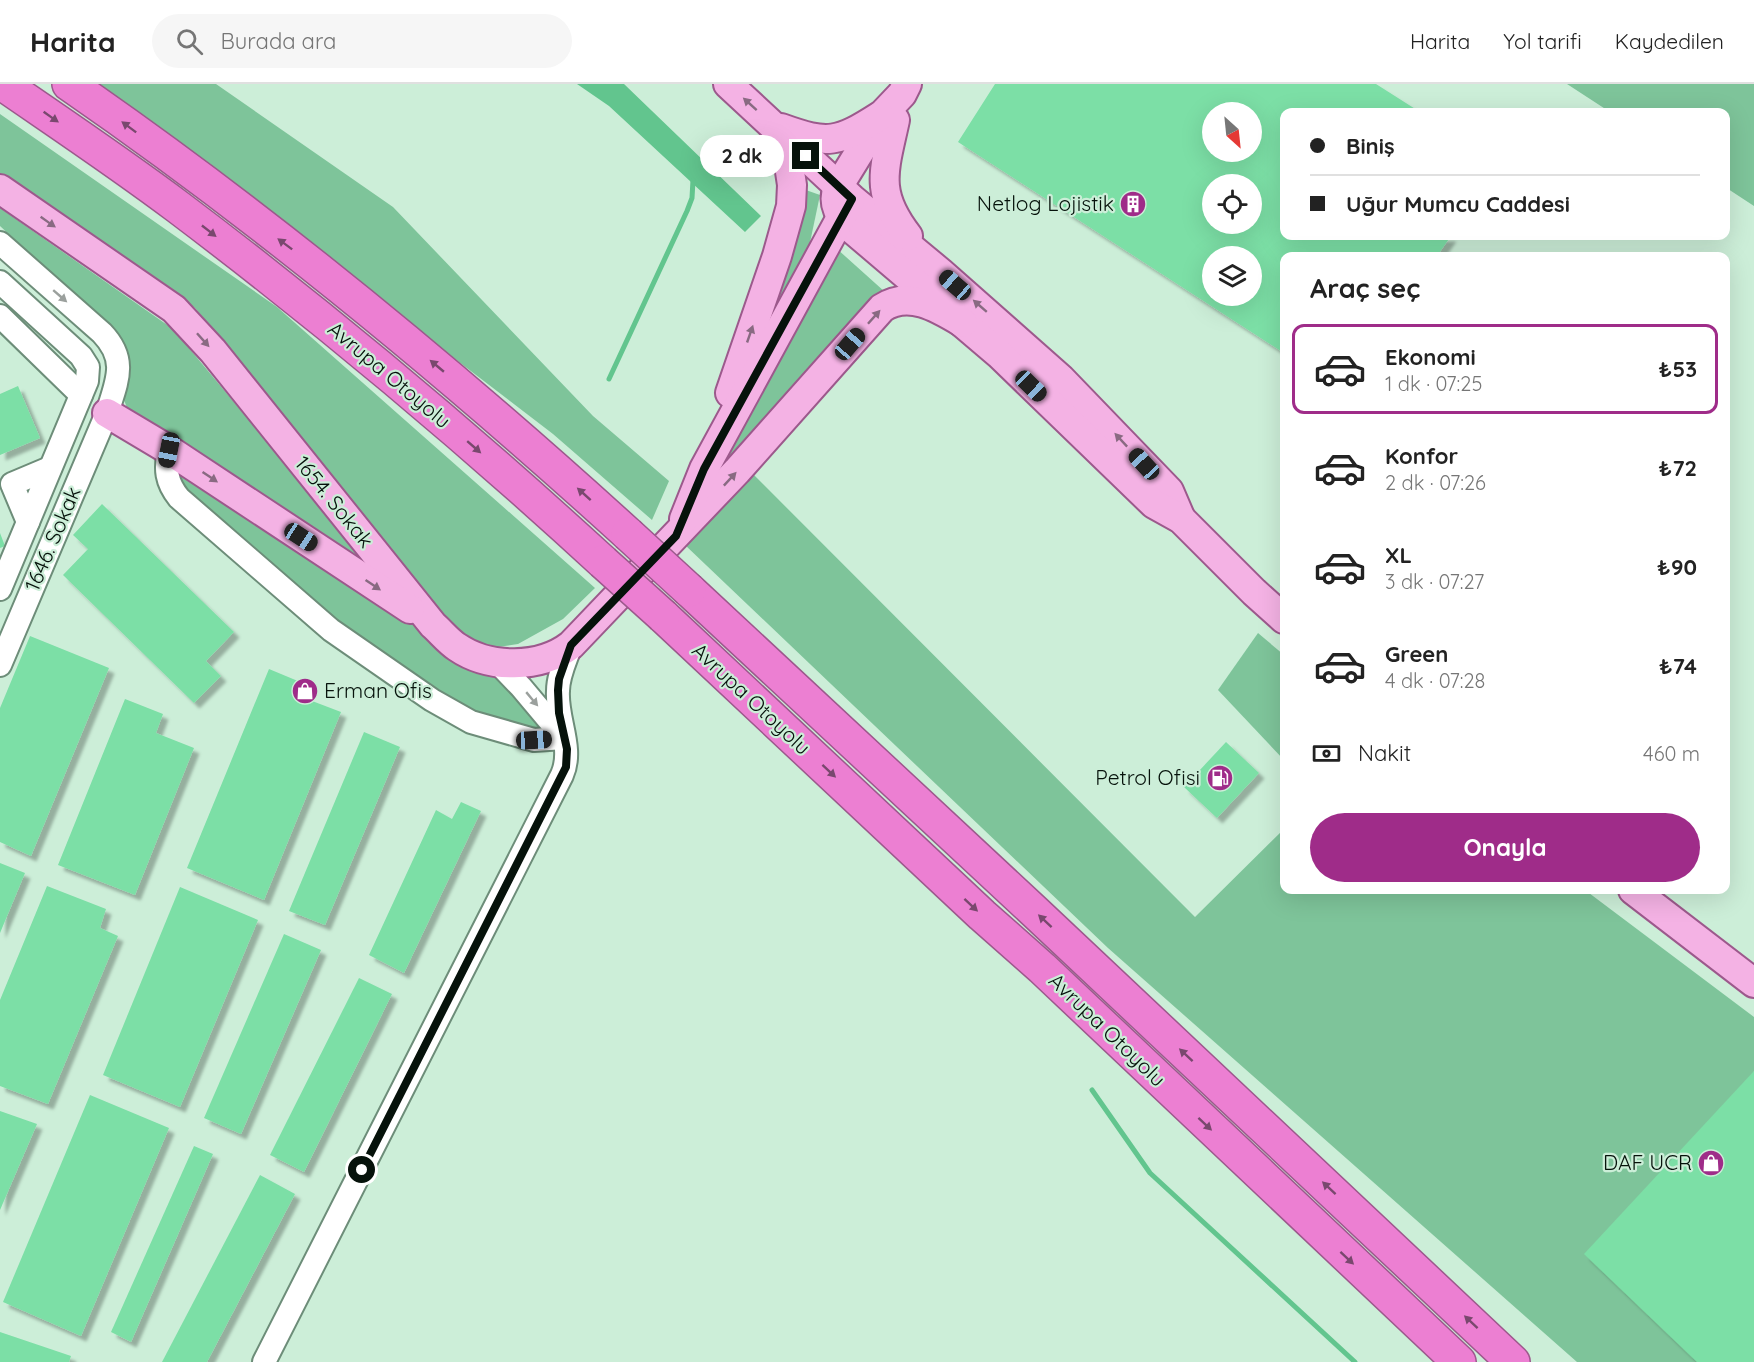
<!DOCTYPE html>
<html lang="tr">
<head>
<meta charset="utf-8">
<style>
	body { margin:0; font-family:Quicksand,sans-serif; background:#f6f6f6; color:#222; height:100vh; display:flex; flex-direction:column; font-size:22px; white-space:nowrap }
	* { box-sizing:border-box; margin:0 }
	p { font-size:20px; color:#767676 }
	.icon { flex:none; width:33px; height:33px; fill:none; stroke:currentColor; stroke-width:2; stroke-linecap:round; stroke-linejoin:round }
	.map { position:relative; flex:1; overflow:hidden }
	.side { position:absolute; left:1280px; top:168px; width:450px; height:642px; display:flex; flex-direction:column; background:#fff; border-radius:12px; box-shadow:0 6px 24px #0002 }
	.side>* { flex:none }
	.top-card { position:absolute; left:1280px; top:24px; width:450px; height:132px; border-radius:12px; box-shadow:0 6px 24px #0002; display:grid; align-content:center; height:132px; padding:0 30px; background:#fff }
	.needle { width:39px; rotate:153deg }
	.buttons { position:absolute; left:1202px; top:18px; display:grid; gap:12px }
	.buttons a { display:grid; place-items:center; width:60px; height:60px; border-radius:50%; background:#fff; box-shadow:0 6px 24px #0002; font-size:30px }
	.end { position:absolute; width:27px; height:27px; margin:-14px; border:8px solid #06120b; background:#fff; box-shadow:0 0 0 3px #fff }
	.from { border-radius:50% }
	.bubble { position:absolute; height:42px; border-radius:21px; background:#fff; box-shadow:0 6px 24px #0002; font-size:20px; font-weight:700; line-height:42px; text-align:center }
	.car { position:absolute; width:18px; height:36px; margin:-18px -9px; border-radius:8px; box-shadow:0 0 4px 2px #0007; background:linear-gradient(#222 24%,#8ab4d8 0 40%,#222 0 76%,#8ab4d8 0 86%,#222 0) }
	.top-card b { display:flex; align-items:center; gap:21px; height:57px; font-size:22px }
	.top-card b+b { border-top:2px solid #e0e0e0 }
	.top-card i { width:15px; height:15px; background:#222 }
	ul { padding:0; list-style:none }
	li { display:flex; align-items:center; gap:18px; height:90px; margin:0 12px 9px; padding:0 18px; border:3px solid transparent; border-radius:12px }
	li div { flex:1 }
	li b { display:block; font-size:22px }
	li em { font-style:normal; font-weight:700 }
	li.on { border-color:#9f2c89 }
	li>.icon { width:54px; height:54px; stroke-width:1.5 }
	h2 { padding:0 30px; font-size:27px; line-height:72px }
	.pay { display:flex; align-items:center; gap:15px; height:66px; padding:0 30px; font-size:22px }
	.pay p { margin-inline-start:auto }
	.button { display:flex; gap:12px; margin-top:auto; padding:12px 30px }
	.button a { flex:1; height:69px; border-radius:36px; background:#9f2c89; color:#fff; font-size:24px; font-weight:700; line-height:69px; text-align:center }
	header { display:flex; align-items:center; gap:36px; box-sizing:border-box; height:84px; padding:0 30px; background:#fff; border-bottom:2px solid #e0e0e0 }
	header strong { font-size:28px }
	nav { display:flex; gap:33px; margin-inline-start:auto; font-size:21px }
	.search { width:420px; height:54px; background:#f6f6f6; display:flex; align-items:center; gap:15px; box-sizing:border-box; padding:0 21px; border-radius:33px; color:#767676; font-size:22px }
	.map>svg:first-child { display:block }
	.green { fill:#7ec49a }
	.water { fill:#62c58e }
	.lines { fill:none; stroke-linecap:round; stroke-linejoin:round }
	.stream { stroke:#62c58e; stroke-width:5 }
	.building { fill:#7cdfa6; fill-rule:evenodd; filter:url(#shadow) }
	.minor-casing { stroke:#6d8d79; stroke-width:26 }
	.major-casing { stroke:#9c598c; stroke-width:32 }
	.highway-casing { stroke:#9c598c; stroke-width:36 }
	.minor { stroke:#fff; stroke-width:22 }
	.major { stroke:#f4b2e4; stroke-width:28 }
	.highway { stroke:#ec7fd2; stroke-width:33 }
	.highway-bridge-casing { stroke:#9c598c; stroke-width:36; stroke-linecap:butt }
	.highway-bridge { stroke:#ec7fd2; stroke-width:33 }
	.oneway { fill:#896a82 }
	.oneway2 { fill:#79486e }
	.oneway3 { fill:#9ba09d }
	.route { stroke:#06120b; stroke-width:8 }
	.labels { text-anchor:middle; stroke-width:4.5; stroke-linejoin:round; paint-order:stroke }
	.poi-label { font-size:21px; fill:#06120b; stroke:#cceed8; text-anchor:end }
	.street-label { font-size:21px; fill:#06120b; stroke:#cceed8 }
</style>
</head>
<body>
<header>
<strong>Harita</strong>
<div class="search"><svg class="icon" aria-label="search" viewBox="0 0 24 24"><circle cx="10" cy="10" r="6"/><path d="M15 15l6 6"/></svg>Burada ara</div>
<nav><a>Harita</a><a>Yol tarifi</a><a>Kaydedilen</a></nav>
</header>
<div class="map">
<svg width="1754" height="1278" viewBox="0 0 1754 1278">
	<defs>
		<filter id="shadow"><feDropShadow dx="5.5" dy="5.5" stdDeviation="1.5" flood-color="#0004"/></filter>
	</defs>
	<rect width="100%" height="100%" fill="#cceed8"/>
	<!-- green -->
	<g class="green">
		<polygon points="96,0 216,0 393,123 593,332 669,397 652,436 553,350"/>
		<polygon points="1567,0 1754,0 1754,122 1725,103 1725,28 1610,28"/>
		<polygon points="0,30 277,223 595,504 563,535 518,560 484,565 463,556 376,459 222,256 195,224 165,200 0,92"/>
		<polygon points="803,105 820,111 808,168 749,276"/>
		<polygon points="0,124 173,245 363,473 362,476 129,329 124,316 129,276 106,240 0,142"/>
		<polygon points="836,164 885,208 867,219 860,227 807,294 727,378 723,377"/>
		<polygon points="169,366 473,571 564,654 432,616 178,413"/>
		<polygon points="751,388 1195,833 1284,745 1284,806 1585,806 1754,933 1754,987 1697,1278 1577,1278 1108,864 685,461"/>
		<polygon points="1258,549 1284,571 1284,676 1218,606"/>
	</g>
	<!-- water -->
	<polygon class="water" points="577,0 624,0 761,132 745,148 609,22"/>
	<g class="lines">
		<!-- stream -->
		<g class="stream">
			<polyline points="609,295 687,127 692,114 693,96"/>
			<polyline points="1092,1006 1150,1089 1355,1278"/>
		</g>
	</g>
	<!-- building -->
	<g class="building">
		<path d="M 995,0 L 1376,0 L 1420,28 L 1284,28 L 1284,152 L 1451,152 L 1437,172 L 1284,172 L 1284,269 L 958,58 ZM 1212,28 L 1251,28 L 1251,68 L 1212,68 ZM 1212,100 L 1251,100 L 1251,140 L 1212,140 ZM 1212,172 L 1251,172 L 1251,212 L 1212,212 Z"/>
		<polygon points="18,302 40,354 0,371 0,310"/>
		<polygon points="102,420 234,548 206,577 221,592 194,619 63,491 88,465 73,451"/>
		<polygon points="0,449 5,462 0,464"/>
		<polygon points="30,552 109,584 31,772 0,758 0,624"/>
		<polygon points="269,585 305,600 299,612 341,628 264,816 187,784"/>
		<polygon points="125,615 163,630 156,649 194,664 135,811 58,781"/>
		<polygon points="364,648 400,663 325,841 289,827"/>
		<polygon points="1226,658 1259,689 1217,734 1184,703"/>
		<polygon points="461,718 481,727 404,889 369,871 436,726 452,735"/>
		<polygon points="0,779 25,789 0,849"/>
		<polygon points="47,802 106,825 100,844 118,852 48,1020 0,1002 0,916"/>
		<polygon points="180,803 258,836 180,1023 103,991"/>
		<polygon points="284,850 321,866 241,1050 204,1034"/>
		<polygon points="359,894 392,910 304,1088 270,1071"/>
		<polygon points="1754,987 1754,1278 1697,1278 1584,1170"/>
		<polygon points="90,1011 169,1044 81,1252 3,1218"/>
		<polygon points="0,1027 37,1040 0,1126"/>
		<polygon points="194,1062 213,1070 131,1258 111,1248"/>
		<polygon points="260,1091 295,1110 207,1278 162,1278"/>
		<polygon points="0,1248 71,1272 69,1278 0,1278"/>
	</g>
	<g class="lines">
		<defs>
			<g id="minor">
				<path d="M 0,159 L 102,249 C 128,276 117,297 107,329 L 0,581"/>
				<polyline points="0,198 81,272 88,283 87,297 0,505"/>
				<polyline points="0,232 81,311"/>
				<path d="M 169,366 C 165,385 166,398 179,414 L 331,546 L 432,616 L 471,638 L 534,656 L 564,654"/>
				<polyline points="28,438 12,400 50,384"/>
				<polyline points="496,577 521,603 563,653"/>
				<path d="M 264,1278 L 562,691 C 574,664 556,635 558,607 C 558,591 566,576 571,561"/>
			</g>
			<g id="major">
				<polyline points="728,0 852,115 940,188 1061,295 1169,407 1181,435"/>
				<path d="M 907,0 L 902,10 L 883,30 L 838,103 C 831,120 840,133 852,145 L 999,270 L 1154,420 L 1181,435 L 1254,508 L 1284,535"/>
				<path d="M 895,36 C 884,87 874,108 908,152"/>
				<path d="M 781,44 C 828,61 838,59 880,32"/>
				<path d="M 0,105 L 174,225 L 213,267 L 433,541 C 441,548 448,557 457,563 C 489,585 540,585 571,561 L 737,387 L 882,224 C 909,206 938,224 963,239"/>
				<polyline points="730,309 777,172 791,122 792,101 789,81 777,49"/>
				<polyline points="107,329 169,366 410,525"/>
				<polyline points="684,435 704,385 850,117"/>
				<polyline points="1633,806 1754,899"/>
			</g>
			<g id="highway">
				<path d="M 3,0 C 61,40 121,80 178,123 C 325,234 467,353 603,478"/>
				<path d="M 69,0 C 266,136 451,289 628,450"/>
				<polyline points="689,506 1035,828 1513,1278"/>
				<polyline points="663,532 982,831 1042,884 1459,1278"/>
			</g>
		</defs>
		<!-- minor casing -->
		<use href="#minor" class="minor-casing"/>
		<!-- major casing -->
		<use href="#major" class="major-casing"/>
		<!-- highway casing -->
		<use href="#highway" class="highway-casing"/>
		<!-- minor -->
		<use href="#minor" class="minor"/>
		<!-- major -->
		<use href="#major" class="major"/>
		<!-- highway -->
		<use href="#highway" class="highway"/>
		<defs>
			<g id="highway-bridge">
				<polyline points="628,450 689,506"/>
				<polyline points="603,478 663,532"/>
			</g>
		</defs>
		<!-- highway-bridge casing -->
		<use href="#highway-bridge" class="highway-bridge-casing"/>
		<!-- highway-bridge -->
		<use href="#highway-bridge" class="highway-bridge"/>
	</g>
	<!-- one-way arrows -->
	<defs><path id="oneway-solid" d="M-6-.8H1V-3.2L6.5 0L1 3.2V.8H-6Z" transform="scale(1.5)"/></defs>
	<g class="oneway">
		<use href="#oneway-solid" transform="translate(750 20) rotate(-138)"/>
		<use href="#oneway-solid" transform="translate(48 138) rotate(35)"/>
		<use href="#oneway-solid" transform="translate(980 222) rotate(-139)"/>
		<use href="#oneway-solid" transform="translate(874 233) rotate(-48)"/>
		<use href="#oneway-solid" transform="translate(750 250) rotate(-71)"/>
		<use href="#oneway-solid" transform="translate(203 256) rotate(48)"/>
		<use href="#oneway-solid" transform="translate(1121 356) rotate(-133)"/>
		<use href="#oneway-solid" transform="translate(210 393) rotate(34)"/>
		<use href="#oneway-solid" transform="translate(730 395) rotate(-47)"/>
		<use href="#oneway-solid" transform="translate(373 501) rotate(34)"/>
	</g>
	<g class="oneway2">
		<use href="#oneway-solid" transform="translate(51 33) rotate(35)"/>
		<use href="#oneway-solid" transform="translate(129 43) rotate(-143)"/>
		<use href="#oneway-solid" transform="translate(209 147) rotate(38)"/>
		<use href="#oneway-solid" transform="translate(285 160) rotate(-143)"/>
		<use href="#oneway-solid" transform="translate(437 282) rotate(-140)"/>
		<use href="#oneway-solid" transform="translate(474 363) rotate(41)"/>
		<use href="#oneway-solid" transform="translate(584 410) rotate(-138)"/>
		<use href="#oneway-solid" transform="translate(829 687) rotate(43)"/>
		<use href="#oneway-solid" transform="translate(971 821) rotate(43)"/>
		<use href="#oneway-solid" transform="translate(1045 837) rotate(-137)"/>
		<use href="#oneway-solid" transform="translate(1186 971) rotate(-137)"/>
		<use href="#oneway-solid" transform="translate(1205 1040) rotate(43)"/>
		<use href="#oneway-solid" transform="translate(1329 1104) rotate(-137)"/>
		<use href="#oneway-solid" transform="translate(1347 1174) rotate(43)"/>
		<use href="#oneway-solid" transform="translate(1471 1238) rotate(-137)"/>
	</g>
	<g class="oneway3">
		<use href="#oneway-solid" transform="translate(60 212) rotate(41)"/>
		<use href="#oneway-solid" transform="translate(532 615) rotate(50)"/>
	</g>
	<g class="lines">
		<!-- route -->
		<polyline class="route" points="362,1086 566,683 567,665 559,629 558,606 559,595 571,561 676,452 704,385 852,115 806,72"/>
	</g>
	<!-- icons -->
	<defs>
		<symbol id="building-disc" viewBox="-11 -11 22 22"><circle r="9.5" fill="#9f2c89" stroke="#cceed8"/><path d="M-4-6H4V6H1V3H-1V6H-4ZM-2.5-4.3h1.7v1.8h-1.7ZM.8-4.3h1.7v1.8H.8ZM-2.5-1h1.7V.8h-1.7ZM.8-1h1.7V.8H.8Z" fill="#fff"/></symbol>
		<symbol id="shop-disc" viewBox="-11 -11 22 22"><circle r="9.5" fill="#9f2c89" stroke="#cceed8"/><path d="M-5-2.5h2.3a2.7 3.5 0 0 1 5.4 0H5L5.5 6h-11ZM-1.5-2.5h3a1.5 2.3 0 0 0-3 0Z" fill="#fff"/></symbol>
		<symbol id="fuel-disc" viewBox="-11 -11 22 22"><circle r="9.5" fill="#9f2c89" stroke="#cceed8"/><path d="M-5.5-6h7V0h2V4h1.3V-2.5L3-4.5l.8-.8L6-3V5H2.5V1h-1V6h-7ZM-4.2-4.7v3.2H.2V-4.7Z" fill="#fff"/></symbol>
	</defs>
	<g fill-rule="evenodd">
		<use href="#building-disc" x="1118" y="105" width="30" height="30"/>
		<use href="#shop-disc" x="290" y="592" width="30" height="30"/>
		<use href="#fuel-disc" x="1205" y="679" width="30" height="30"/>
		<use href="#shop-disc" x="1696" y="1064" width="30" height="30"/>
	</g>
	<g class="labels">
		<!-- poi labels -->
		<g class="poi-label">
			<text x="1114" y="127">Netlog Lojistik</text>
			<text x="324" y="614" text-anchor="start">Erman Ofis</text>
			<text x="1200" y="701">Petrol Ofisi</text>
			<text x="1692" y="1086">DAF UCR</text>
		</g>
		<!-- street labels -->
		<g class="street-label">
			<text transform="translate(389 291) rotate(40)" y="7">Avrupa Otoyolu</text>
			<text transform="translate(334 418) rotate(51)" y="7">1654. Sokak</text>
			<text transform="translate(53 455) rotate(-67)" y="7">1646. Sokak</text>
			<text transform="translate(751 615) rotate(43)" y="7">Avrupa Otoyolu</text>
			<text transform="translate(1107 946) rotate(44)" y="7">Avrupa Otoyolu</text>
		</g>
	</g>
</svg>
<div class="buttons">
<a><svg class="needle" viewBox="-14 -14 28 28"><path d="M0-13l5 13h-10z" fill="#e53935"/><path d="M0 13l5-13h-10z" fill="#767676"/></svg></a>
<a><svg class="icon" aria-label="locate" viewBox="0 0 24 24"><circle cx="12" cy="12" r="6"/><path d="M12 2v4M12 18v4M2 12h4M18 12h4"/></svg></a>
<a><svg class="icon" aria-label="layers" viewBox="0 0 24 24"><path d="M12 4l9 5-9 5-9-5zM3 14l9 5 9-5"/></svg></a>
</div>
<i class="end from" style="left:362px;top:1086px"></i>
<i class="end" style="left:806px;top:72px"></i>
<div class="bubble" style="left:700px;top:51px;width:84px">2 dk</div>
<i class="car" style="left:955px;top:201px;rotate:311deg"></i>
<i class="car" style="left:850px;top:260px;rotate:41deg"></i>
<i class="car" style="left:1031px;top:302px;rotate:134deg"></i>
<i class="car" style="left:169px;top:366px;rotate:191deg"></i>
<i class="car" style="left:1144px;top:380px;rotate:317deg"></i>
<i class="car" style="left:301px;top:453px;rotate:123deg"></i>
<i class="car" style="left:534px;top:656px;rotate:87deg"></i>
<div class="top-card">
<b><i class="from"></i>Biniş</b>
<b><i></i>Uğur Mumcu Caddesi</b>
</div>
<section class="side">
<h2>Araç seç</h2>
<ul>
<li class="on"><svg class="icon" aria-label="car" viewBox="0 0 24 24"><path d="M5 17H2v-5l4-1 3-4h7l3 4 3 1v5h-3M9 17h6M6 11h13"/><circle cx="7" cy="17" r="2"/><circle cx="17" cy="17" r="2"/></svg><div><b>Ekonomi</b><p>1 dk · 07:25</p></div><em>₺53</em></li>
<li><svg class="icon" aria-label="car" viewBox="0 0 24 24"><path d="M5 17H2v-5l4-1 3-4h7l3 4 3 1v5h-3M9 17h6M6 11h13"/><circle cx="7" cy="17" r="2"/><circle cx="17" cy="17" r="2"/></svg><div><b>Konfor</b><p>2 dk · 07:26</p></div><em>₺72</em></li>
<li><svg class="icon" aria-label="car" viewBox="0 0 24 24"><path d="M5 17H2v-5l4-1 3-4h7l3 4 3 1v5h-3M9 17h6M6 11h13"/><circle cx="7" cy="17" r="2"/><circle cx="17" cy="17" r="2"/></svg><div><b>XL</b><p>3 dk · 07:27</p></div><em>₺90</em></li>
<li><svg class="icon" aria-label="car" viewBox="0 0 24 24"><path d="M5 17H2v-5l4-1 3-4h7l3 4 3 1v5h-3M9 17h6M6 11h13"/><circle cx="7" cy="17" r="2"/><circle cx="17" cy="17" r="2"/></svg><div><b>Green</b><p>4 dk · 07:28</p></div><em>₺74</em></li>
</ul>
<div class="pay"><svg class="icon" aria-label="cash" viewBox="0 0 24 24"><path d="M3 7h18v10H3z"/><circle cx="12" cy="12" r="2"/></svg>Nakit<p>460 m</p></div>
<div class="button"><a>Onayla</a></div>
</section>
</div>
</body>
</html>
